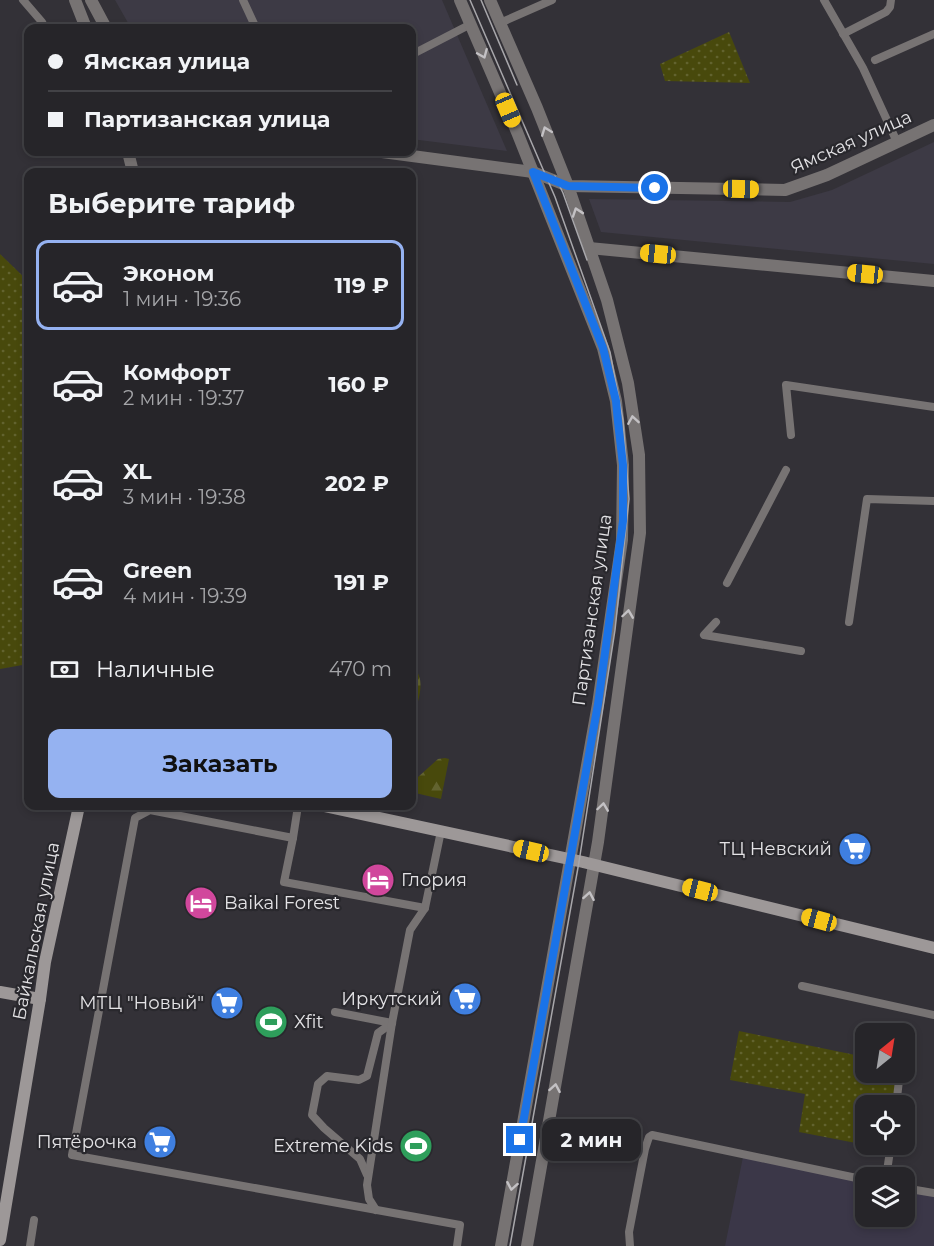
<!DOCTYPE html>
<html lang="ru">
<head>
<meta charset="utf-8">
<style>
	body { margin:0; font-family:Montserrat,sans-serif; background:#323135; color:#f1f3f6; height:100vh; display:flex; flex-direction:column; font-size:22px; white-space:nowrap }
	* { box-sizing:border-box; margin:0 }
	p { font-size:20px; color:#a4a5a8 }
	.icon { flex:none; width:33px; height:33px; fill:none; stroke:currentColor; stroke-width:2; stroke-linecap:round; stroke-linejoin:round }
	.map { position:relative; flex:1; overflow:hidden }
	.details { position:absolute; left:24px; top:168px; width:392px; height:642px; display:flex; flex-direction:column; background:#262529; border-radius:12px; box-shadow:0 3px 9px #0003,0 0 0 2px #424246 }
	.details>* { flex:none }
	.hud { position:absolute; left:24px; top:24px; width:392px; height:132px; border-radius:12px; box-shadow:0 3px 9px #0003,0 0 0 2px #424246; display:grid; align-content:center; height:132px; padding:0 24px; background:#262529 }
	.needle { width:39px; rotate:30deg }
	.fabs { position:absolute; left:855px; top:1023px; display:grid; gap:12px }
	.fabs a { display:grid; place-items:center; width:60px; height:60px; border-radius:12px; background:#262529; box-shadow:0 3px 9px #0003,0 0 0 2px #424246; font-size:30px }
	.end { position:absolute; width:27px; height:27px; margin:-14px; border:8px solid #1a73e8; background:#fff; box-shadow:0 0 0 3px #fff }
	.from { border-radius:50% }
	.bubble { position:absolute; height:42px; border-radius:12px; background:#262529; box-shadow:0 3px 9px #0003,0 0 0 2px #424246; font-size:20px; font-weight:700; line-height:42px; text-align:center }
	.car { position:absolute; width:18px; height:36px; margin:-18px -9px; border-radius:8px; box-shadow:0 0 4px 2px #0007; background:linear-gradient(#f5c518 24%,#345 0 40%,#f5c518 0 76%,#345 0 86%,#f5c518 0) }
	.hud b { display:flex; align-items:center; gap:21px; height:57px; font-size:22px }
	.hud b+b { border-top:2px solid #424246 }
	.hud i { width:15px; height:15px; background:#f1f3f6 }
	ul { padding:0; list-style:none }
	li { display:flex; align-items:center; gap:18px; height:90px; margin:0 12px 9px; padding:0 12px; border:3px solid transparent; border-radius:12px }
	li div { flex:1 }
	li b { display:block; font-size:22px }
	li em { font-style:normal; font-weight:700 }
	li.active { border-color:#95b2f1 }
	li>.icon { width:54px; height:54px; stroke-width:1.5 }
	h2 { padding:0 24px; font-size:27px; line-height:72px }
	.pay { display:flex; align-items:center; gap:15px; height:66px; padding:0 24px; font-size:22px }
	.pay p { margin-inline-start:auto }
	.primary-button { display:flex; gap:12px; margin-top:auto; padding:12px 24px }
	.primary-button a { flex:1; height:69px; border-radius:12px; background:#95b2f1; color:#111; font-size:24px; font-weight:700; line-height:69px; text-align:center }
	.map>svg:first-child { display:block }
	.built { fill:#3d3a45 }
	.education { fill:#3b3748 }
	.grass { fill:url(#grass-dots) }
	.forest { fill:url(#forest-firs) }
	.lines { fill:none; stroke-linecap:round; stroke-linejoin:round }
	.service { stroke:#777373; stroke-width:8 }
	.minor { stroke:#777373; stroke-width:12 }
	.tertiary { stroke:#777373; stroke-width:12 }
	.secondary { stroke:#9d9898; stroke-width:12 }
	.tram { stroke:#a8a7ab; stroke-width:1.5 }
	.oneway { stroke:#c3c1c4 }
	.route { stroke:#1a73e8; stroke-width:8 }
	.labels { text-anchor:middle; stroke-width:4.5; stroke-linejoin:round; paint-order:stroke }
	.street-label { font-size:18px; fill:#e4e3e6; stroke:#29282d }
	.poi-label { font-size:18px; fill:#e4e3e6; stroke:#29282d; text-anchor:end }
</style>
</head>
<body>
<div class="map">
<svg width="934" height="1246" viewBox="0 0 934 1246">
	<defs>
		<pattern id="grass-dots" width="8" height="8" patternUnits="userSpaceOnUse" patternTransform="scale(1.5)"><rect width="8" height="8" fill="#48490c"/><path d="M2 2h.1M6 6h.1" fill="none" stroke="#62632f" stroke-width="1.8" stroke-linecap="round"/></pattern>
		<pattern id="forest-firs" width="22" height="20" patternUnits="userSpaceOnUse" patternTransform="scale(1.5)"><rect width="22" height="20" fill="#48490c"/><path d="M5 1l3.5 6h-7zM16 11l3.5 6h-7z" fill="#62632f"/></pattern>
	</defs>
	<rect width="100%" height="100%" fill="#333137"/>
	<!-- built -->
	<g class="built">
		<polygon points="115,0 442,0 507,151 411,139 411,28 131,28"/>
		<polygon points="934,142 934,264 601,232 589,199 790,202 832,190"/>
	</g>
	<!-- education -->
	<polygon class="education" points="743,1157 865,1182 866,1216 904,1216 905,1190 934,1196 934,1246 725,1246"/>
	<!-- grass -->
	<g class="grass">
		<polygon points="729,32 750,83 665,81 660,64"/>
		<polygon points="0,254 28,281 28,664 0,669"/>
		<polygon points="739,1031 865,1057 866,1072 904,1072 899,1105 866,1106 866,1144 893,1145 892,1150 799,1132 805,1094 730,1080"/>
	</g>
	<!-- forest -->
	<g class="forest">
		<path d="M 411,665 C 429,678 417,705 411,723 Z"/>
		<polygon points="445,758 449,759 441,799 411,792 411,771 415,772 418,777 438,759"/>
	</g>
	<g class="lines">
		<!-- service -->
		<g class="service">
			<polyline points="23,0 42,22 45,28"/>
			<polyline points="243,0 256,28"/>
			<polyline points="824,0 863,68 897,142"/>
			<polyline points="500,23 552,0"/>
			<polyline points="843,34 886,12 890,7 891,0"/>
			<polyline points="411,55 471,24"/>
			<polyline points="875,60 934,34"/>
			<polyline points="791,435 786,385 934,407"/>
			<polyline points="727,583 786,470"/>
			<polyline points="716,622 704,635 801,651"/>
			<polyline points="849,622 867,499 934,501"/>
			<polyline points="298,806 293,838 150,810 135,818 72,1155 460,1225 457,1246"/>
			<polyline points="293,838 284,882 425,908"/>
			<polyline points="802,986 934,1015"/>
			<polyline points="335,1012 392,1023"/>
			<polyline points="896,1106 900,1072"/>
			<polyline points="367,1175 360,1159 324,1128 312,1115 318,1084 327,1076 359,1080 367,1076 378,1033 392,1023"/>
			<polyline points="886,1178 891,1144"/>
			<polyline points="904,1188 934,1193"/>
			<polyline points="376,1210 369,1199 367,1185 392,1023 410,930 425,908 441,831"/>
			<polyline points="30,1246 34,1220"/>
			<polyline points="630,1246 629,1232 645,1149 649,1137 652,1135 866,1180"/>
		</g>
		<!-- minor -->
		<g class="minor">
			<polyline points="91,0 106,28"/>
			<polyline points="382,152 533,172 568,186 785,190 827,175 934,125"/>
			<polyline points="589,248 934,281"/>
		</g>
		<!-- tertiary -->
		<g class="tertiary">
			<polyline points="75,0 86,28"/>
			<polyline points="460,0 517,132 603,348 616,401 623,465 622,540 598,704 501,1246"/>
			<polyline points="490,0 537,108 568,186 607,300 628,383 639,455 640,533 598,842 527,1246"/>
			<polyline points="128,152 133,172"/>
		</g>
		<!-- secondary -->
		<g class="secondary">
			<polyline points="324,806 583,862 934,948"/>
			<polyline points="0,992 40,999"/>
			<polyline points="0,1240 40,999 45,962 79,806"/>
		</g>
		<!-- tram -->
		<g class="tram">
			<polyline points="470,0 555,197 610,352 623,420 629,499 615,630 579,862 510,1246"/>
			<polyline points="481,0 517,85"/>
			<polyline points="555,176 563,193 587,260"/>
		</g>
	</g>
	<!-- one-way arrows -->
	<defs><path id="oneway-chevron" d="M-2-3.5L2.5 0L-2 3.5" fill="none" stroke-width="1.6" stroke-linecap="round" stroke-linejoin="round" transform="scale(1.5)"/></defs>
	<g class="oneway">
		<use href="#oneway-chevron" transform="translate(483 54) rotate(67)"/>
		<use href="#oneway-chevron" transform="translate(546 131) rotate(-111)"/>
		<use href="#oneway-chevron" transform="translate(577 212) rotate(-109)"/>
		<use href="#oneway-chevron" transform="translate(633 420) rotate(-99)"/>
		<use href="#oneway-chevron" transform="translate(628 614) rotate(-82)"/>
		<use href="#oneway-chevron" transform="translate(603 807) rotate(-82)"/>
		<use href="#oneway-chevron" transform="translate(589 896) rotate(-80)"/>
		<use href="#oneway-chevron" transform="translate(555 1088) rotate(-80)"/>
		<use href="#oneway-chevron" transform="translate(512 1186) rotate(100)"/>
	</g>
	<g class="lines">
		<!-- route -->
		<polyline class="route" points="520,1140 598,704 623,521 623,465 618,422 616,401 603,348 533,172 568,186 655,188"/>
	</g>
	<!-- icons -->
	<defs>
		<symbol id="supermarket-disc" viewBox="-11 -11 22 22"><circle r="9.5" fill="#3f7fe0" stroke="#29282d"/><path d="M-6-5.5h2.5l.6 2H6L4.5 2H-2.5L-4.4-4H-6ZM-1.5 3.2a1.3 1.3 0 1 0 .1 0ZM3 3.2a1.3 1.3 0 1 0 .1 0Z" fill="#fff"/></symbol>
		<symbol id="hotel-disc" viewBox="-11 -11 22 22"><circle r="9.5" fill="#d1479c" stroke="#29282d"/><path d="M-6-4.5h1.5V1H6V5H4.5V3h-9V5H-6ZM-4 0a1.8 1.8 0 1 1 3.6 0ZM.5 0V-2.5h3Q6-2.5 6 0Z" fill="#fff"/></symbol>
		<symbol id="stadium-disc" viewBox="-11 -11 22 22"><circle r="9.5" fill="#2e9e5b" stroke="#29282d"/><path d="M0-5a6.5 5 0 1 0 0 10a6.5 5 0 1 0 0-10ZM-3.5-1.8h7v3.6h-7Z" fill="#fff"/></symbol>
	</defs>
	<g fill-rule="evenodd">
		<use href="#supermarket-disc" x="836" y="830" width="38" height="38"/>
		<use href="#hotel-disc" x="359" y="861" width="38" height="38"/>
		<use href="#hotel-disc" x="182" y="884" width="38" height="38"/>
		<use href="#supermarket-disc" x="446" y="980" width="38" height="38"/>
		<use href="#supermarket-disc" x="208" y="984" width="38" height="38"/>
		<use href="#stadium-disc" x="252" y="1003" width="38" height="38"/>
		<use href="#supermarket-disc" x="141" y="1123" width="38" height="38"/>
		<use href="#stadium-disc" x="397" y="1127" width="38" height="38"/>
	</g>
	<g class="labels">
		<!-- street labels -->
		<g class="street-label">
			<text transform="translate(851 142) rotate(-24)" y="6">Ямская улица</text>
			<text transform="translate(592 610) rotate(-82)" y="6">Партизанская улица</text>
			<text transform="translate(36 931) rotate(-79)" y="6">Байкальская улица</text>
		</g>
		<!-- poi labels -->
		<g class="poi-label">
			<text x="832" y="855">ТЦ Невский</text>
			<text x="401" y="886" text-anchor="start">Глория</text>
			<text x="224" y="909" text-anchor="start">Baikal Forest</text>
			<text x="442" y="1005">Иркутский</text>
			<text x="204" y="1009">МТЦ "Новый"</text>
			<text x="294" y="1028" text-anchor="start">Xfit</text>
			<text x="137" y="1148">Пятёрочка</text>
			<text x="393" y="1152">Extreme Kids</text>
		</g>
	</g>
</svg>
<div class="fabs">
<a><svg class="needle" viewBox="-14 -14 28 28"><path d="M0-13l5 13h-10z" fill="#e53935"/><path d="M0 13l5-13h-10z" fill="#a4a5a8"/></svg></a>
<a><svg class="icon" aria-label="locate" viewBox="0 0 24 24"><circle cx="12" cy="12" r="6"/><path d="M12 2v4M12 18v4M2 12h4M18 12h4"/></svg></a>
<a><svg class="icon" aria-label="layers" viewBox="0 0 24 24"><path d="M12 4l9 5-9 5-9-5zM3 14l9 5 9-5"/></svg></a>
</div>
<i class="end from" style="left:655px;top:188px"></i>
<i class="end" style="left:520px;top:1140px"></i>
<div class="bubble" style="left:542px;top:1119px;width:99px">2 мин</div>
<i class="car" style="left:508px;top:110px;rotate:157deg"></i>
<i class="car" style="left:741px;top:189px;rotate:91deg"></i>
<i class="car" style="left:658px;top:254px;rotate:276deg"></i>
<i class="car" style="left:865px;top:274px;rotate:276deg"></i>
<i class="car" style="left:531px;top:851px;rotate:283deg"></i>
<i class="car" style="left:700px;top:890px;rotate:284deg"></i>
<i class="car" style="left:819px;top:920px;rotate:285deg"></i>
<div class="hud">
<b><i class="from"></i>Ямская улица</b>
<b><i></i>Партизанская улица</b>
</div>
<section class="details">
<h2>Выберите тариф</h2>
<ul>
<li class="active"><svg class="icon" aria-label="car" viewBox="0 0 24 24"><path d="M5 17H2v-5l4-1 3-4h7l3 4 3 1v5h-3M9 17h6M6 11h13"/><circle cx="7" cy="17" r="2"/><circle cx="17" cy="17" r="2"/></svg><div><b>Эконом</b><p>1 мин · 19:36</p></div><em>119 ₽</em></li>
<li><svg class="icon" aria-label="car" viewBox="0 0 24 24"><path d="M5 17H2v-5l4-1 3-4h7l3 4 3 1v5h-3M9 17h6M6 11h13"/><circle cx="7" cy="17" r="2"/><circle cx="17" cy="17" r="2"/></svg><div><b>Комфорт</b><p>2 мин · 19:37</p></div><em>160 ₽</em></li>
<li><svg class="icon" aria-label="car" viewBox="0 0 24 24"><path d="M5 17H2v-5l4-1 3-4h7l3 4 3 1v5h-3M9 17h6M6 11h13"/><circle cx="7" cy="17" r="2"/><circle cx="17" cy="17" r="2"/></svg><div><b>XL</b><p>3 мин · 19:38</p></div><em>202 ₽</em></li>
<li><svg class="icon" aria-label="car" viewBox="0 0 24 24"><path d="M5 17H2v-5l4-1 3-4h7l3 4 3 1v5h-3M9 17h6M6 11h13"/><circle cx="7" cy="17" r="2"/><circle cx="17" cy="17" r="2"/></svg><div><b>Green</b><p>4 мин · 19:39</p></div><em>191 ₽</em></li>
</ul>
<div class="pay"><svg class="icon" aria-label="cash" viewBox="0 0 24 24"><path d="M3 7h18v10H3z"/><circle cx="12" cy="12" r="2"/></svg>Наличные<p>470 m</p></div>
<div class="primary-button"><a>Заказать</a></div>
</section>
</div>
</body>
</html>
